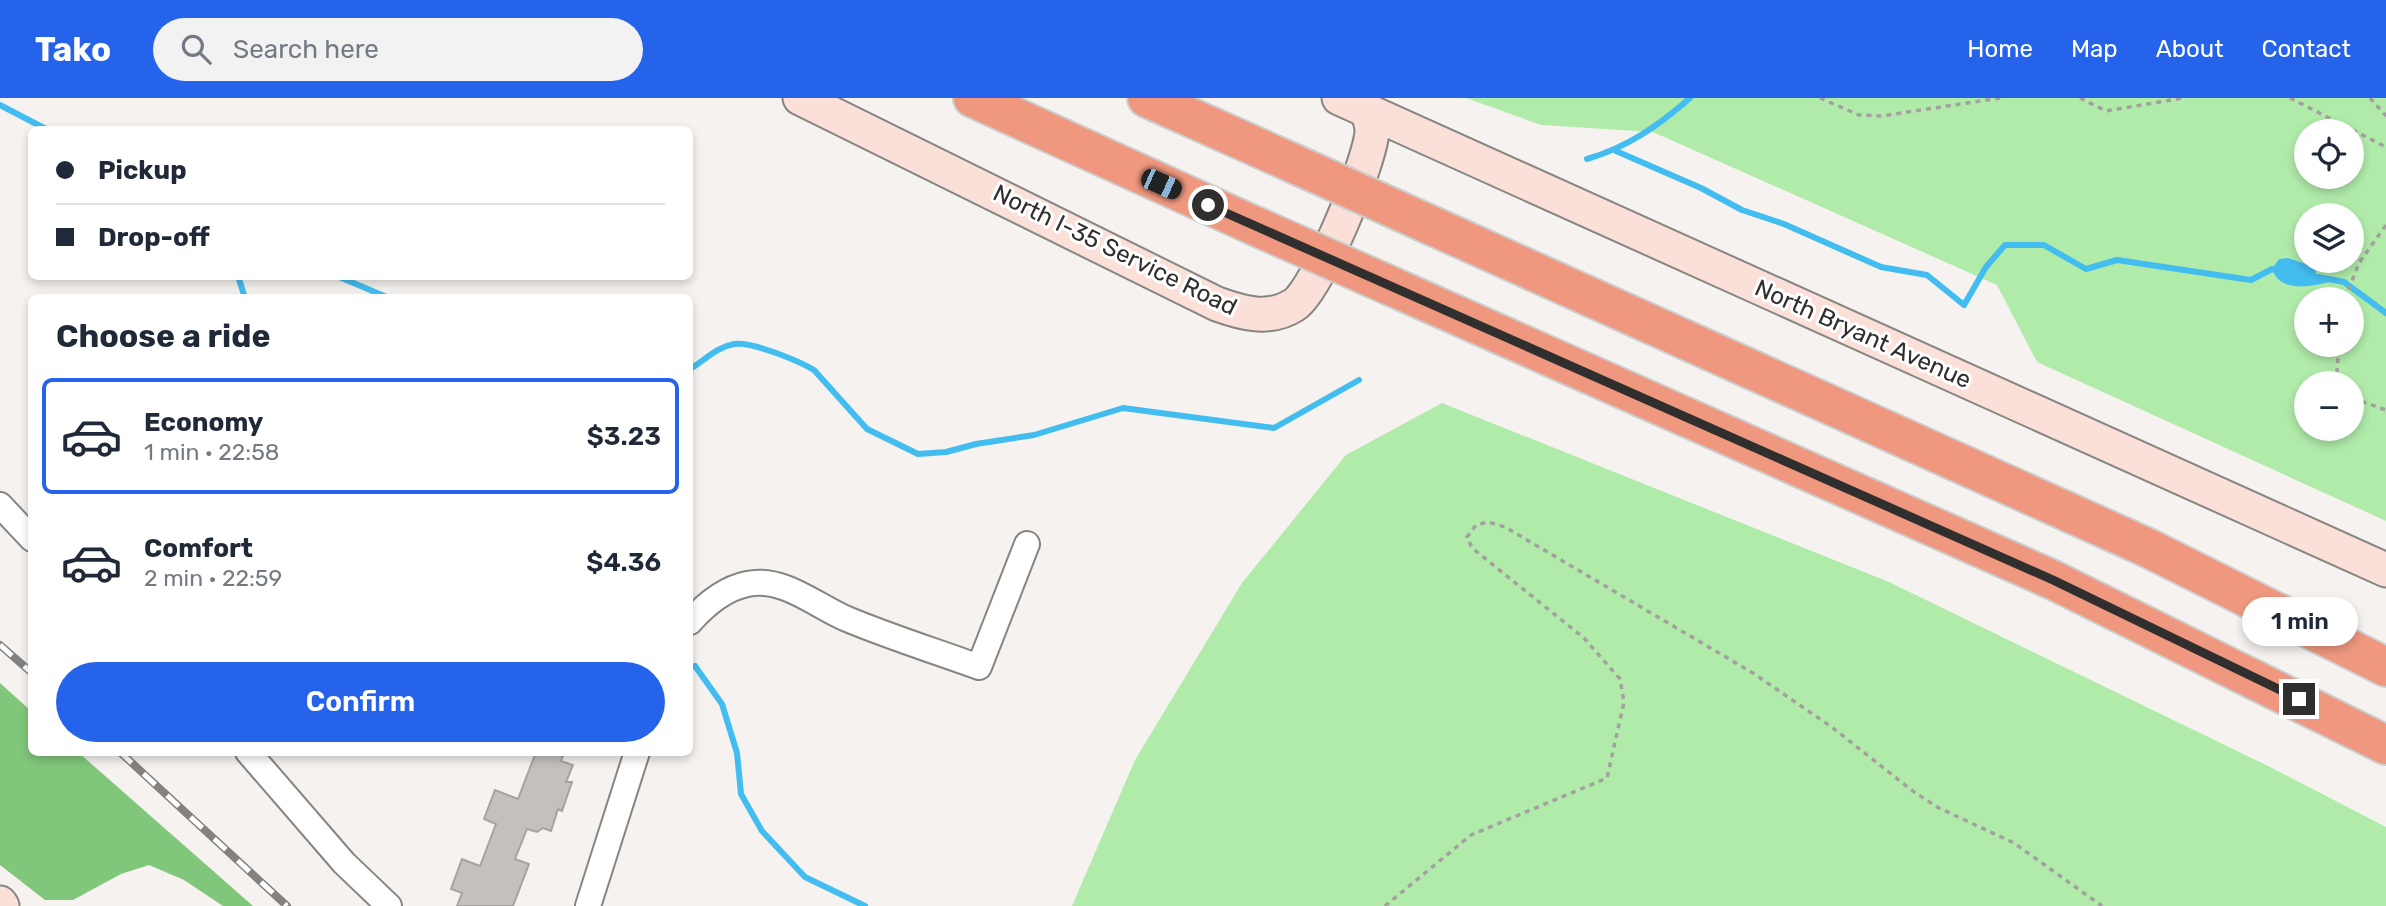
<!DOCTYPE html>
<html lang="en">
<head>
<meta charset="utf-8">
<style>
	body { margin:0; font-family:Rubik,sans-serif; background:#f2f2f3; color:#1f2937; height:100vh; display:flex; flex-direction:column; font-size:26px; white-space:nowrap }
	* { box-sizing:border-box; margin:0 }
	p { font-size:23px; color:#747a83 }
	.icon { flex:none; width:38px; height:38px; fill:none; stroke:currentColor; stroke-width:2; stroke-linecap:round; stroke-linejoin:round }
	.map { position:relative; flex:1; overflow:hidden }
	.details { position:absolute; left:28px; top:196px; width:665px; height:462px; display:flex; flex-direction:column; background:#fff; border-radius:10px; box-shadow:0 4px 10px #0003 }
	.details>* { flex:none }
	.hud { position:absolute; left:28px; top:28px; width:665px; height:154px; border-radius:10px; box-shadow:0 4px 10px #0003; display:grid; align-content:center; height:154px; padding:0 28px; background:#fff }
	.buttons { position:absolute; left:2294px; top:21px; display:grid; gap:14px }
	.buttons a { display:grid; place-items:center; width:70px; height:70px; border-radius:50%; background:#fff; box-shadow:0 4px 10px #0003; font-size:35px }
	.end { position:absolute; width:32px; height:32px; margin:-16px; border:9px solid #302f2e; background:#fff; box-shadow:0 0 0 4px #fff }
	.from { border-radius:50% }
	.bubble { position:absolute; height:49px; border-radius:24px; background:#fff; box-shadow:0 4px 10px #0003; font-size:23px; font-weight:600; line-height:49px; text-align:center }
	.car { position:absolute; width:21px; height:42px; margin:-21px -10px; border-radius:9px; box-shadow:0 0 5px 2px #0007; background:linear-gradient(#222 24%,#8ab4d8 0 40%,#222 0 76%,#8ab4d8 0 86%,#222 0) }
	.hud b { display:flex; align-items:center; gap:24px; height:66px; font-size:26px }
	.hud b+b { border-top:2px solid #e0e1e3 }
	.hud i { width:18px; height:18px; background:#1f2937 }
	ul { padding:0; list-style:none }
	li { display:flex; align-items:center; gap:21px; height:116px; margin:0 14px 10px; padding:0 14px; border:4px solid transparent; border-radius:10px }
	li div { flex:1 }
	li b { display:block; font-size:26px }
	li em { font-style:normal; font-weight:600 }
	li.selected { border-color:#2563eb }
	li>.icon { width:63px; height:63px; stroke-width:1.5 }
	h2 { padding:0 28px; font-size:32px; line-height:84px }
	.cta { display:flex; gap:14px; margin-top:auto; padding:14px 28px }
	.cta a { flex:1; height:80px; border-radius:42px; background:#2563eb; color:#fff; font-size:28px; font-weight:600; line-height:80px; text-align:center }
	header { display:flex; align-items:center; gap:42px; box-sizing:border-box; height:98px; padding:0 35px; background:#2563eb; color:#fff }
	header strong { font-size:33px }
	nav { display:flex; gap:38px; margin-inline-start:auto; font-size:24px }
	.search { width:490px; height:63px; background:#f2f2f3; display:flex; align-items:center; gap:18px; box-sizing:border-box; padding:0 24px; border-radius:38px; color:#747a83; font-size:26px }
	.map>svg:first-child { display:block }
	.green { fill:#b0ebaa; fill-rule:evenodd }
	.forest { fill:#81c77b }
	.water { fill:#43bdf0 }
	.lines { fill:none; stroke-linecap:round; stroke-linejoin:round }
	.stream { stroke:#43bdf0; stroke-width:6 }
	.building { fill:#c4c0be; stroke:#a6a3a1; stroke-width:2 }
	.street-casing { stroke:#878582; stroke-width:28 }
	.secondary-casing { stroke:#878582; stroke-width:37 }
	.highway-casing { stroke:#cdcdcd; stroke-width:42 }
	.path { stroke:#a3a19f; stroke-width:3.5; stroke-dasharray:5 5; stroke-linecap:butt }
	.street { stroke:#fff; stroke-width:24 }
	.secondary { stroke:#fae0d9; stroke-width:33 }
	.highway { stroke:#ef987f; stroke-width:38 }
	.rail-casing { stroke:#848281; stroke-width:8 }
	.rail { stroke:#fff; stroke-width:5; stroke-dasharray:16; stroke-linecap:butt }
	.highway-bridge-casing { stroke:#cdcdcd; stroke-width:42; stroke-linecap:butt }
	.highway-bridge { stroke:#ef987f; stroke-width:38 }
	.route { stroke:#302f2e; stroke-width:9 }
	.labels { text-anchor:middle; stroke-width:6; stroke-linejoin:round; paint-order:stroke }
	.street-label { font-size:24px; fill:#302f2e; stroke:#fff }
</style>
</head>
<body>
<header>
<strong>Tako</strong>
<div class="search"><svg class="icon" aria-label="search" viewBox="0 0 24 24"><circle cx="10" cy="10" r="6"/><path d="M15 15l6 6"/></svg>Search here</div>
<nav><a>Home</a><a>Map</a><a>About</a><a>Contact</a></nav>
</header>
<div class="map">
<svg width="2386" height="808" viewBox="0 0 2386 808">
	<rect width="100%" height="100%" fill="#f5f2ef"/>
	<!-- green -->
	<g class="green">
		<path d="M 1466,0 L 2386,0 L 2386,423 L 2037,264 L 1997,187 L 1653,34 L 1541,27 ZM 2306,33 L 2352,33 L 2352,79 L 2306,79 ZM 2306,117 L 2352,117 L 2352,163 L 2306,163 ZM 2306,201 L 2352,201 L 2352,247 L 2306,247 ZM 2306,285 L 2352,285 L 2352,331 L 2306,331 Z"/>
		<polygon points="1442,305 1889,484 2268,668 2386,729 2386,808 1072,808 1135,662 1242,485 1346,357"/>
	</g>
	<!-- forest -->
	<polygon class="forest" points="0,585 31,613 32,654 79,655 253,808 223,808 184,782 149,767 121,776 73,802 45,802 0,767"/>
	<!-- water -->
	<path class="water" d="M 2288,160 L 2315,169 L 2316,176 L 2330,184 C 2311,188 2281,196 2272,171 L 2279,161 Z"/>
	<g class="lines">
		<!-- stream -->
		<g class="stream">
			<polyline points="0,7 48,32"/>
			<polyline points="1616,53 1701,90 1742,112 1784,126 1881,169 1927,177 1964,207 1986,169 2005,147 2044,147 2086,171 2117,162 2251,182 2272,171 2279,173"/>
			<path d="M 1587,61 C 1628,49 1658,28 1690,0"/>
			<polyline points="238,178 245,200"/>
			<polyline points="337,178 389,200"/>
			<polyline points="2318,179 2344,184 2386,215"/>
			<path d="M 690,271 C 704,263 716,249 734,246 C 751,243 799,263 814,272 L 867,331 L 918,356 L 946,354 L 976,346 L 1034,337 L 1123,310 L 1274,330 L 1359,282"/>
			<polyline points="695,568 722,606 737,655 741,696 762,733 805,779 865,808"/>
		</g>
	</g>
	<!-- building -->
	<polygon class="building" points="536,654 553,654 563,658 561,663 573,667 566,684 572,684 562,713 558,711 551,733 543,730 537,734 527,731 515,761 529,766 513,808 457,808 462,795 451,791 462,761 480,768 496,726 484,721 495,692 518,701"/>
	<g class="lines">
		<defs>
			<g id="street">
				<polyline points="0,407 32,441"/>
				<path d="M 690,524 C 705,507 723,491 747,486 C 783,478 816,508 847,521 C 890,539 935,553 979,569 L 1027,446"/>
				<polyline points="248,654 344,765 389,808"/>
				<polyline points="588,808 637,654"/>
			</g>
			<g id="secondary">
				<path d="M 800,0 L 1217,206 C 1242,215 1269,223 1294,207 C 1317,193 1371,62 1372,33 C 1372,27 1369,19 1368,12"/>
				<polyline points="1339,0 2386,472"/>
				<polyline points="0,805 2,808"/>
			</g>
			<g id="highway">
				<polyline points="973,0 1255,128"/>
				<polyline points="1147,0 1288,63"/>
				<polyline points="1426,125 2148,450 2386,569"/>
				<polyline points="1393,189 2053,482 2386,647"/>
			</g>
		</defs>
		<!-- street casing -->
		<use href="#street" class="street-casing"/>
		<!-- secondary casing -->
		<use href="#secondary" class="secondary-casing"/>
		<!-- highway casing -->
		<use href="#highway" class="highway-casing"/>
		<!-- path -->
		<g class="path">
			<polyline points="1820,0 1859,17 1881,18 2000,0"/>
			<polyline points="2080,0 2106,13 2183,0"/>
			<polyline points="2290,0 2386,49"/>
			<polyline points="2370,0 2386,18"/>
			<polyline points="2345,201 2359,165 2386,127"/>
			<polyline points="2336,285 2339,247"/>
			<polyline points="2352,300 2386,312"/>
			<polyline points="1385,808 1471,737 1607,680 1624,604 1620,581 1584,540 1472,450 1467,439 1476,427 1488,424 1505,429 1753,575 1833,630 1914,694 1939,710 2014,745 2102,808"/>
		</g>
		<!-- street -->
		<use href="#street" class="street"/>
		<!-- secondary -->
		<use href="#secondary" class="secondary"/>
		<!-- highway -->
		<use href="#highway" class="highway"/>
		<defs>
			<g id="rail">
				<polyline points="0,547 32,575"/>
				<polyline points="120,654 287,808"/>
			</g>
		</defs>
		<!-- rail casing -->
		<use href="#rail" class="rail-casing"/>
		<!-- rail -->
		<use href="#rail" class="rail"/>
		<defs>
			<g id="highway-bridge">
				<polyline points="1288,63 1426,125"/>
				<polyline points="1255,128 1393,189"/>
			</g>
		</defs>
		<!-- highway-bridge casing -->
		<use href="#highway-bridge" class="highway-bridge-casing"/>
		<!-- highway-bridge -->
		<use href="#highway-bridge" class="highway-bridge"/>
	</g>
	<g class="lines">
		<!-- route -->
		<polyline class="route" points="1208,107 2053,482 2299,601"/>
	</g>
	<g class="labels">
		<!-- street labels -->
		<g class="street-label">
			<text transform="translate(1115 152) rotate(26)" y="8">North I-35 Service Road</text>
			<text transform="translate(1863 236) rotate(24)" y="8">North Bryant Avenue</text>
		</g>
	</g>
</svg>
<div class="buttons">
<a><svg class="icon" aria-label="locate" viewBox="0 0 24 24"><circle cx="12" cy="12" r="6"/><path d="M12 2v4M12 18v4M2 12h4M18 12h4"/></svg></a>
<a><svg class="icon" aria-label="layers" viewBox="0 0 24 24"><path d="M12 4l9 5-9 5-9-5zM3 14l9 5 9-5"/></svg></a>
<a>+</a>
<a>−</a>
</div>
<i class="end from" style="left:1208px;top:107px"></i>
<i class="end" style="left:2299px;top:601px"></i>
<div class="bubble" style="left:2242px;top:499px;width:116px">1 min</div>
<i class="car" style="left:1161px;top:86px;rotate:114deg"></i>
<div class="hud">
<b><i class="from"></i>Pickup</b>
<b><i></i>Drop-off</b>
</div>
<section class="details">
<h2>Choose a ride</h2>
<ul>
<li class="selected"><svg class="icon" aria-label="car" viewBox="0 0 24 24"><path d="M5 17H2v-5l4-1 3-4h7l3 4 3 1v5h-3M9 17h6M6 11h13"/><circle cx="7" cy="17" r="2"/><circle cx="17" cy="17" r="2"/></svg><div><b>Economy</b><p>1 min · 22:58</p></div><em>$3.23</em></li>
<li><svg class="icon" aria-label="car" viewBox="0 0 24 24"><path d="M5 17H2v-5l4-1 3-4h7l3 4 3 1v5h-3M9 17h6M6 11h13"/><circle cx="7" cy="17" r="2"/><circle cx="17" cy="17" r="2"/></svg><div><b>Comfort</b><p>2 min · 22:59</p></div><em>$4.36</em></li>
</ul>
<div class="cta"><a>Confirm</a></div>
</section>
</div>
</body>
</html>
